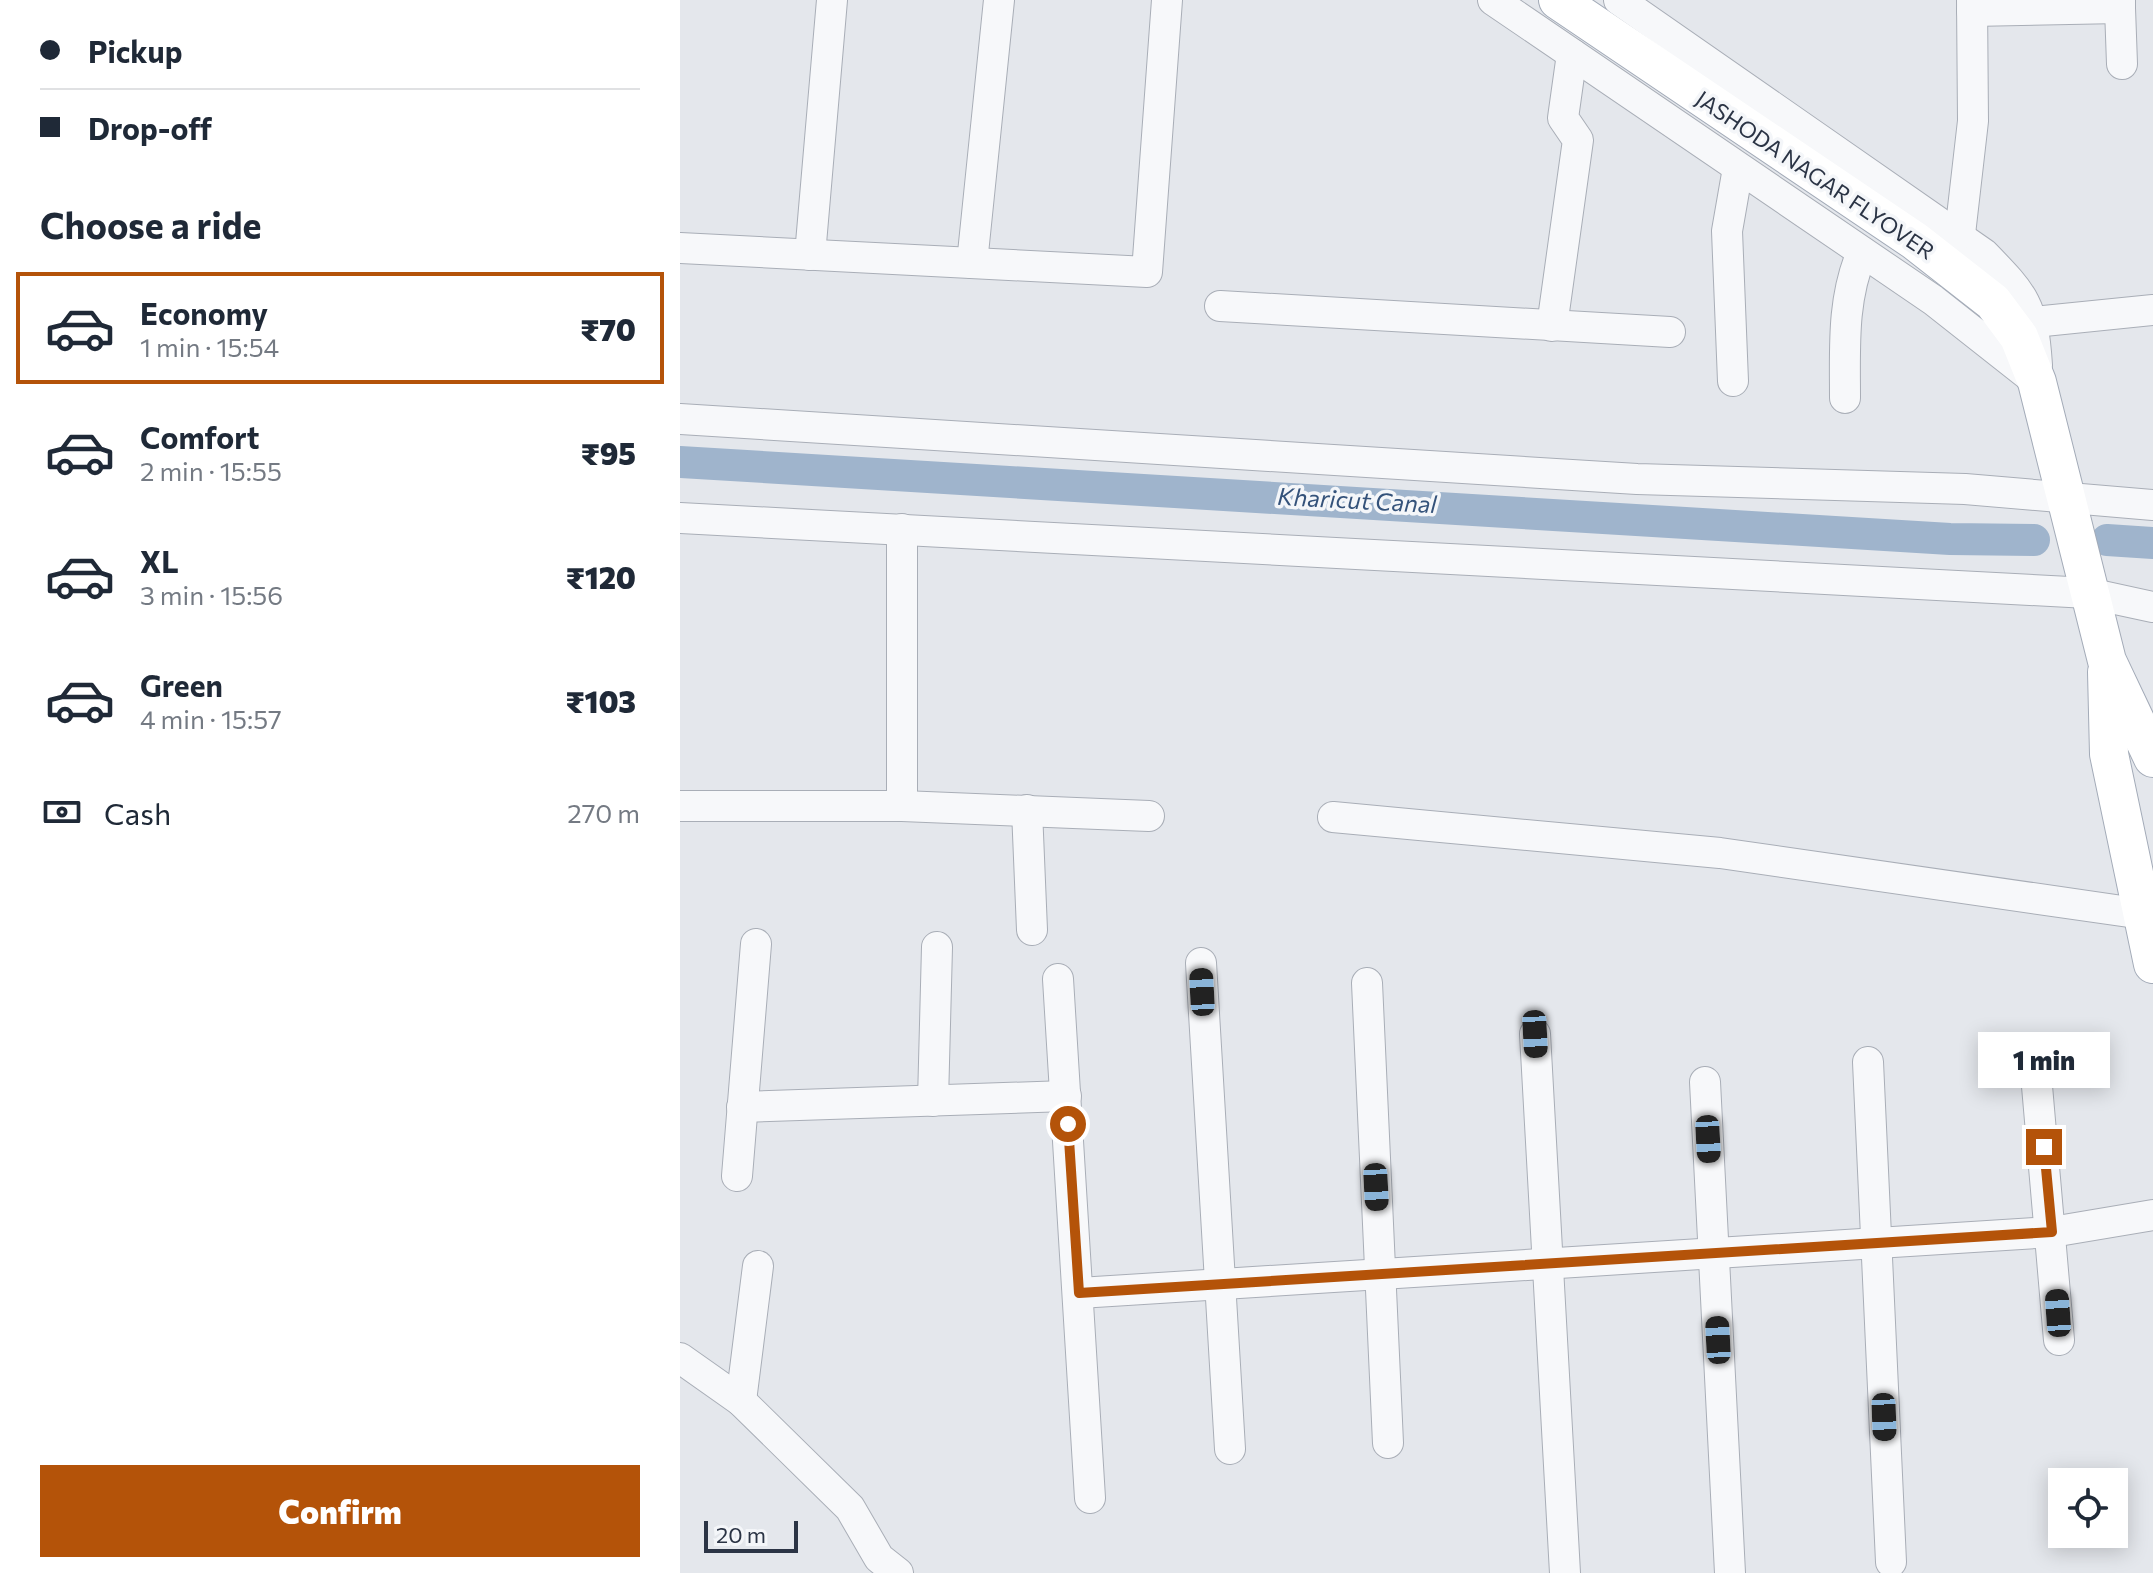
<!DOCTYPE html>
<html lang="en">
<head>
<meta charset="utf-8">
<style>
	body { margin:0; font-family:Commissioner,sans-serif; background:#f6f6f7; color:#1f2937; height:100vh; display:flex; flex-direction:column; font-size:30px; white-space:nowrap }
	* { box-sizing:border-box; margin:0 }
	p { font-size:26px; color:#747a83 }
	.icon { flex:none; width:44px; height:44px; fill:none; stroke:currentColor; stroke-width:2; stroke-linecap:round; stroke-linejoin:round }
	.map { position:relative; flex:1; overflow:hidden }
	.sheet { display:flex; flex-direction:column; background:#fff; width:680px }
	.sheet>* { flex:none }
	.guide { display:grid; align-content:center; height:176px; padding:0 40px; background:#fff }
	.buttons { position:absolute; left:1368px; top:1468px; display:grid; gap:16px }
	.buttons a { display:grid; place-items:center; width:80px; height:80px; border-radius:0px; background:#fff; box-shadow:0 4px 20px #0003; font-size:40px }
	.scale { position:absolute; left:24px; bottom:20px; width:94px; box-sizing:border-box; padding-left:8px; border:4px solid #2b3445; border-top:0; font-size:22px; line-height:28px; white-space:nowrap; color:#2b3445; -webkit-text-stroke:6px #f4f6f9; paint-order:stroke }
	.end { position:absolute; width:36px; height:36px; margin:-18px; border:10px solid #b45309; background:#fff; box-shadow:0 0 0 4px #fff }
	.from { border-radius:50% }
	.bubble { position:absolute; height:56px; border-radius:0px; background:#fff; box-shadow:0 4px 20px #0003; font-size:26px; font-weight:800; line-height:56px; text-align:center }
	.car { position:absolute; width:24px; height:48px; margin:-24px -12px; border-radius:10px; box-shadow:0 0 6px 2px #0007; background:linear-gradient(#222 24%,#8ab4d8 0 40%,#222 0 76%,#8ab4d8 0 86%,#222 0) }
	.guide b { display:flex; align-items:center; gap:28px; height:76px; font-size:30px }
	.guide b+b { border-top:2px solid #e0e1e3 }
	.guide i { width:20px; height:20px; background:#1f2937 }
	ul { padding:0; list-style:none }
	li { display:flex; align-items:center; gap:24px; height:112px; margin:0 16px 12px; padding:0 24px; border:4px solid transparent; border-radius:0px }
	li div { flex:1 }
	li b { display:block; font-size:30px }
	li em { font-style:normal; font-weight:800 }
	li.on { border-color:#b45309 }
	li>.icon { width:72px; height:72px; stroke-width:1.5 }
	h2 { padding:0 40px; font-size:36px; line-height:96px }
	.pay { display:flex; align-items:center; gap:20px; height:88px; padding:0 40px; font-size:30px }
	.pay p { margin-inline-start:auto }
	.button { display:flex; gap:16px; margin-top:auto; padding:16px 40px }
	.button a { flex:1; height:92px; border-radius:0px; background:#b45309; color:#fff; font-size:32px; font-weight:800; line-height:92px; text-align:center }
	main { display:flex; flex:1; min-height:0 }
	.map>svg:first-child { display:block }
	.lines { fill:none; stroke-linecap:round; stroke-linejoin:round }
	.canal { stroke:#9fb4cc; stroke-width:32 }
	.minor-casing { stroke:#a9aeb7; stroke-width:32 }
	.major-casing { stroke:#a3abb8; stroke-width:40 }
	.minor { stroke:#f7f8fa; stroke-width:30 }
	.major { stroke:#fff; stroke-width:38 }
	.route { stroke:#b45309; stroke-width:10 }
	.labels { text-anchor:middle; stroke-width:7; stroke-linejoin:round; paint-order:stroke }
	.street-label { font-size:22px; fill:#2b3445; stroke:#f4f6f9 }
	.water-label { font-size:24px; font-style:italic; fill:#34527a; stroke:#f4f6f9 }
</style>
</head>
<body>
<main>
<section class="sheet">
<div class="guide">
<b><i class="from"></i>Pickup</b>
<b><i></i>Drop-off</b>
</div>
<h2>Choose a ride</h2>
<ul>
<li class="on"><svg class="icon" aria-label="car" viewBox="0 0 24 24"><path d="M5 17H2v-5l4-1 3-4h7l3 4 3 1v5h-3M9 17h6M6 11h13"/><circle cx="7" cy="17" r="2"/><circle cx="17" cy="17" r="2"/></svg><div><b>Economy</b><p>1 min · 15:54</p></div><em>₹70</em></li>
<li><svg class="icon" aria-label="car" viewBox="0 0 24 24"><path d="M5 17H2v-5l4-1 3-4h7l3 4 3 1v5h-3M9 17h6M6 11h13"/><circle cx="7" cy="17" r="2"/><circle cx="17" cy="17" r="2"/></svg><div><b>Comfort</b><p>2 min · 15:55</p></div><em>₹95</em></li>
<li><svg class="icon" aria-label="car" viewBox="0 0 24 24"><path d="M5 17H2v-5l4-1 3-4h7l3 4 3 1v5h-3M9 17h6M6 11h13"/><circle cx="7" cy="17" r="2"/><circle cx="17" cy="17" r="2"/></svg><div><b>XL</b><p>3 min · 15:56</p></div><em>₹120</em></li>
<li><svg class="icon" aria-label="car" viewBox="0 0 24 24"><path d="M5 17H2v-5l4-1 3-4h7l3 4 3 1v5h-3M9 17h6M6 11h13"/><circle cx="7" cy="17" r="2"/><circle cx="17" cy="17" r="2"/></svg><div><b>Green</b><p>4 min · 15:57</p></div><em>₹103</em></li>
</ul>
<div class="pay"><svg class="icon" aria-label="cash" viewBox="0 0 24 24"><path d="M3 7h18v10H3z"/><circle cx="12" cy="12" r="2"/></svg>Cash<p>270 m</p></div>
<div class="button"><a>Confirm</a></div>
</section>
<div class="map">
<svg width="1473" height="1573" viewBox="0 0 1473 1573">
	<rect width="100%" height="100%" fill="#e4e7ec"/>
	<g class="lines">
		<!-- canal -->
		<g class="canal">
			<polyline points="0,462 1270,539 1354,540"/>
			<polyline points="1427,540 1473,543"/>
		</g>
		<defs>
			<g id="minor">
				<polyline points="813,0 1253,300 1357,382"/>
				<path d="M 939,0 L 1304,254 C 1345,296 1353,305 1357,365"/>
				<polyline points="1440,8 1442,64"/>
				<polyline points="1292,11 1440,8 1440,0"/>
				<polyline points="1280,234 1293,121 1292,0"/>
				<polyline points="0,248 467,272 487,0"/>
				<polyline points="130,255 152,0"/>
				<polyline points="292,263 319,0"/>
				<polyline points="540,306 990,332"/>
				<polyline points="1354,322 1473,310"/>
				<polyline points="872,326 898,140 883,118 892,54"/>
				<polyline points="1053,381 1047,231 1058,168"/>
				<path d="M 1165,398 C 1165,346 1162,300 1182,252"/>
				<polyline points="0,419 957,479 1285,489 1473,505"/>
				<polyline points="0,518 1408,593 1473,607"/>
				<polyline points="0,806 222,806 222,529"/>
				<polyline points="222,806 469,816"/>
				<polyline points="347,810 352,930"/>
				<polyline points="653,817 1040,853 1463,914"/>
				<polyline points="521,963 550,1449"/>
				<polyline points="378,979 410,1498"/>
				<polyline points="687,983 708,1443"/>
				<polyline points="855,1034 885,1573"/>
				<polyline points="1188,1062 1211,1562"/>
				<polyline points="1355,1063 1379,1340"/>
				<polyline points="1025,1082 1050,1573"/>
				<polyline points="253,1101 257,947"/>
				<polyline points="62,1107 386,1096"/>
				<polyline points="57,1176 76,944"/>
				<polyline points="399,1293 1372,1232 1473,1215"/>
				<polyline points="0,1358 61,1401 170,1508 199,1558 218,1573"/>
				<polyline points="61,1401 78,1266"/>
			</g>
			<g id="major">
				<polyline points="878,0 1235,241 1313,302 1339,337 1357,382 1427,661 1473,758"/>
				<polyline points="1427,672 1429,754 1473,964"/>
			</g>
		</defs>
		<!-- minor casing -->
		<use href="#minor" class="minor-casing"/>
		<!-- major casing -->
		<use href="#major" class="major-casing"/>
		<!-- minor -->
		<use href="#minor" class="minor"/>
		<!-- major -->
		<use href="#major" class="major"/>
	</g>
	<g class="lines">
		<!-- route -->
		<polyline class="route" points="388,1124 399,1293 1372,1232 1364,1147"/>
	</g>
	<g class="labels">
		<!-- street labels -->
		<g class="street-label">
			<text transform="translate(1135 175) rotate(34)" y="8">JASHODA NAGAR FLYOVER</text>
		</g>
		<!-- water labels -->
		<g class="water-label">
			<text transform="translate(677 501) rotate(3)" y="8">Kharicut Canal</text>
		</g>
	</g>
</svg>
<div class="buttons">
<a><svg class="icon" aria-label="locate" viewBox="0 0 24 24"><circle cx="12" cy="12" r="6"/><path d="M12 2v4M12 18v4M2 12h4M18 12h4"/></svg></a>
</div>
<div class="scale">20 m</div>
<i class="end from" style="left:388px;top:1124px"></i>
<i class="end" style="left:1364px;top:1147px"></i>
<div class="bubble" style="left:1298px;top:1032px;width:132px">1 min</div>
<i class="car" style="left:522px;top:992px;rotate:357deg"></i>
<i class="car" style="left:855px;top:1034px;rotate:177deg"></i>
<i class="car" style="left:1028px;top:1139px;rotate:177deg"></i>
<i class="car" style="left:696px;top:1187px;rotate:177deg"></i>
<i class="car" style="left:1378px;top:1313px;rotate:356deg"></i>
<i class="car" style="left:1038px;top:1340px;rotate:357deg"></i>
<i class="car" style="left:1204px;top:1417px;rotate:178deg"></i>
</div>
</main>
</body>
</html>
